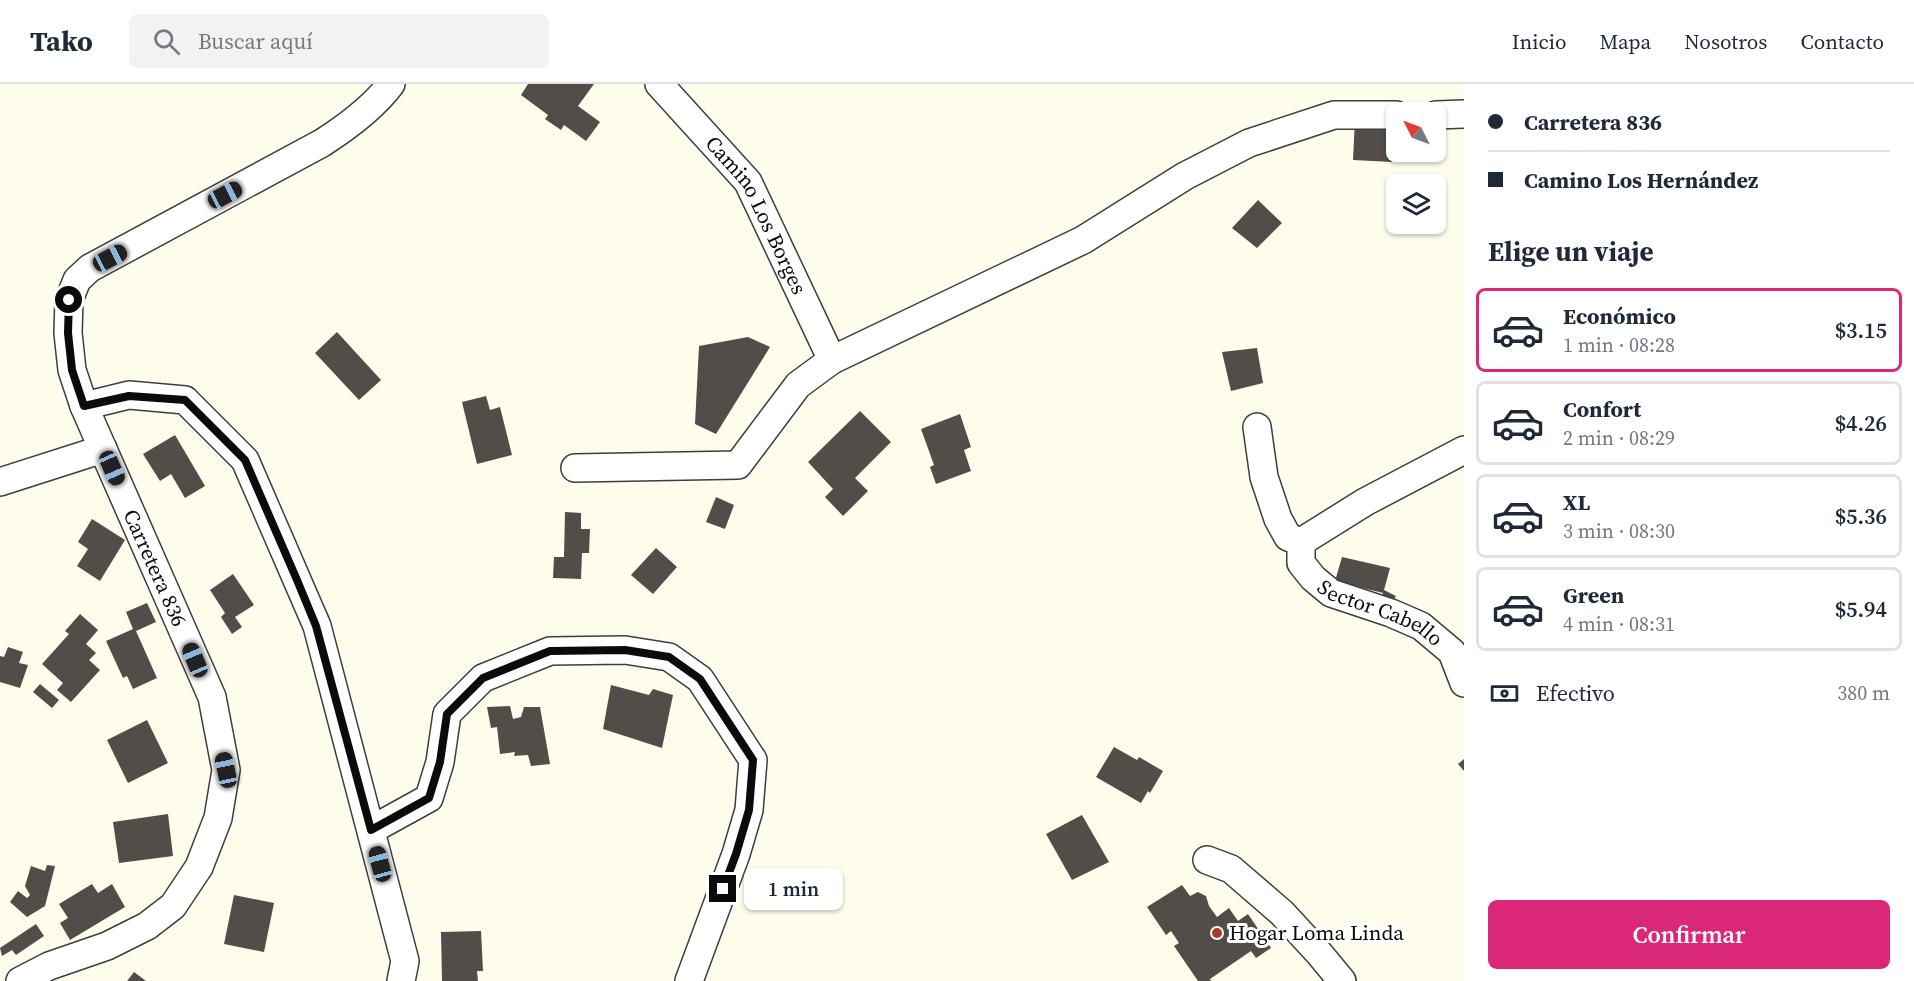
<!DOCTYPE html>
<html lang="es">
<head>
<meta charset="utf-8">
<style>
	body { margin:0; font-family:"Source Serif 4",serif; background:#f2f2f3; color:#1f2937; height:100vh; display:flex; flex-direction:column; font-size:22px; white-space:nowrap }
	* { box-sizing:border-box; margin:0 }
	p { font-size:20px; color:#747a83 }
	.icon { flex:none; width:33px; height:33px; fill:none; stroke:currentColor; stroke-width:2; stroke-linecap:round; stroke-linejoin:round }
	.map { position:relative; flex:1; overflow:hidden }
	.panel { display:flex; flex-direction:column; background:#fff; width:450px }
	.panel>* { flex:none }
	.banner { display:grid; align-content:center; height:132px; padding:0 24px; background:#fff }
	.needle { width:39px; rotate:312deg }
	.buttons { position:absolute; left:1386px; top:18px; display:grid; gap:12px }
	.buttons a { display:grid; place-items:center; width:60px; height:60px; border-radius:9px; background:#fff; box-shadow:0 2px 4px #0004; font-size:30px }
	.end { position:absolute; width:27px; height:27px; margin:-14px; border:8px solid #0b0b0b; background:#fff; box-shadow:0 0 0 3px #fff }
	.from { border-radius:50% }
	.bubble { position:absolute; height:42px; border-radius:9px; background:#fff; box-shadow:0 2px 4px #0004; font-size:20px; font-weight:600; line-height:42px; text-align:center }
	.car { position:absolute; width:18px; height:36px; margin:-18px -9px; border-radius:8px; box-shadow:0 0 4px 2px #0007; background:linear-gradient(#222 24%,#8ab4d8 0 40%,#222 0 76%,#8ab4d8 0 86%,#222 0) }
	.banner b { display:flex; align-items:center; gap:21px; height:57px; font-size:22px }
	.banner b+b { border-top:2px solid #e0e1e3 }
	.banner i { width:15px; height:15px; background:#1f2937 }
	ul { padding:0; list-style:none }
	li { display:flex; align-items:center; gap:18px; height:84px; margin:0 12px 9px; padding:0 12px; border:3px solid #e0e1e3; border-radius:9px }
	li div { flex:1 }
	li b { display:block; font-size:22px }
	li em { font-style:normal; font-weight:600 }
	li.on { border-color:#db2777 }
	li>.icon { width:54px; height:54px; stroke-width:1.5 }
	h2 { padding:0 24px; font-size:27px; line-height:72px }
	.pay { display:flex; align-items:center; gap:15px; height:66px; padding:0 24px; font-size:22px }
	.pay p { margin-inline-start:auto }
	.cta { display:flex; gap:12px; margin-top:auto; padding:12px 24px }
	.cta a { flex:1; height:69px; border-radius:9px; background:#db2777; color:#fff; font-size:24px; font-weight:600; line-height:69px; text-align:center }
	header { display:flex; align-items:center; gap:36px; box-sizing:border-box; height:84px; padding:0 30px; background:#fff; border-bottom:2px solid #e0e1e3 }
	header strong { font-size:28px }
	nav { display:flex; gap:33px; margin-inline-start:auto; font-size:21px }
	.search { width:420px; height:54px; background:#f2f2f3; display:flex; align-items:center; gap:15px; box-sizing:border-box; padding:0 21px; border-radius:9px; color:#747a83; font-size:22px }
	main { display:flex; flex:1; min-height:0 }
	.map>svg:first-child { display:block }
	.building { fill:#524d48 }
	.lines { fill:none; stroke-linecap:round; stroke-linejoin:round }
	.minor-casing { stroke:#3e3e3e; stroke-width:30 }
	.minor { stroke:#fff; stroke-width:27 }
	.route { stroke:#0b0b0b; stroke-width:8 }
	.poi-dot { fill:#b0392e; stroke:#fff; stroke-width:2 }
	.labels { text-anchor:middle; stroke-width:6; stroke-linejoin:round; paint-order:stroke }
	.street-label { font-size:21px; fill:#0b0b0b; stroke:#fff }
	.poi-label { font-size:21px; fill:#0b0b0b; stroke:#fff; text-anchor:start }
</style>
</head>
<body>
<header>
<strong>Tako</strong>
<div class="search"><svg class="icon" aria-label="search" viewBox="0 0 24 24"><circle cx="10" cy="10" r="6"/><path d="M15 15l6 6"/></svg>Buscar aquí</div>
<nav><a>Inicio</a><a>Mapa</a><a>Nosotros</a><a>Contacto</a></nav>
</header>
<main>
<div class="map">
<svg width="1464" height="897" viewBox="0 0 1464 897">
	<rect width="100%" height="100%" fill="#fefcea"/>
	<!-- building -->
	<g class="building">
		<polygon points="528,0 594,0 578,22 600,38 586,57 564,41 561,46 545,35 548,31 521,11"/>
		<polygon points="1355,35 1394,37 1392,78 1353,76"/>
		<polygon points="1258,116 1282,139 1257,164 1232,144"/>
		<polygon points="337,248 381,296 359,316 315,269"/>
		<polygon points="748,253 770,263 716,350 695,340 699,262"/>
		<polygon points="1257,264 1263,299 1231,307 1222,268"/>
		<polygon points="486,312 490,326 500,323 512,371 477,380 462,318"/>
		<polygon points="860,327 891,358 855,394 868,407 843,432 825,413 833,405 808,378"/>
		<polygon points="960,330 971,363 964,366 971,387 936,400 930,383 934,381 921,345"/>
		<polygon points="175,351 205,402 185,414 171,390 160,397 143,370"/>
		<polygon points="716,413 734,421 725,445 706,438"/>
		<polygon points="565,428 581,429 581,445 590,445 589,469 582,469 581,495 553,494 554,473 564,473"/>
		<polygon points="92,435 125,456 100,497 77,482 88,465 78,458"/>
		<polygon points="656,464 677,483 653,510 631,491"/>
		<polygon points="1342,473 1390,484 1384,506 1396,512 1389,523 1379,516 1383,509 1335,497"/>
		<polygon points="233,490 254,521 235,533 242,543 232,550 221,533 225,529 210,506"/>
		<polygon points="147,519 156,538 136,547 157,594 133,605 127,592 123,594 106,557 133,545 126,528"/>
		<polygon points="80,530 98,546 86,560 96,569 89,576 100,586 71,618 57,606 63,599 42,580 69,550 65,547"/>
		<polygon points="8,563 23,568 19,579 28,581 20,604 0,598 0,572 4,573"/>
		<polygon points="40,600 59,616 52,624 33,608"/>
		<polygon points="611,601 649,611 653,605 673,611 662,664 603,645"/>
		<polygon points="510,622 513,635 521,633 524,623 540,623 550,680 531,682 528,671 514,672 515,668 500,670 497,643 491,644 487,623"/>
		<polygon points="147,636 168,679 128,699 107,656"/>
		<polygon points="1114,663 1137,676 1139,673 1163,687 1150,709 1148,707 1141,719 1096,693"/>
		<polygon points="1464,675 1464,687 1458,680"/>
		<polygon points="168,730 173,772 119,779 113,738"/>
		<polygon points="1082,731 1109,778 1072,796 1046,750"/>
		<polygon points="47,781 55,782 45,822 27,833 10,818 18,807 27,814 30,811 25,802 31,782 45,787"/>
		<polygon points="92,800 98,809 112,800 125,823 70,856 60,839 68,834 59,820"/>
		<polygon points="1182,801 1190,812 1198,808 1206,812 1209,822 1217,833 1229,824 1238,837 1248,830 1271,864 1256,874 1251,867 1210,895 1211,897 1198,897 1174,862 1179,859 1171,847 1166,851 1147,823"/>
		<polygon points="234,811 274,819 264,868 224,860"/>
		<polygon points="36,840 44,852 16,871 12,866 2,872 0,864"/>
		<polygon points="481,847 483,887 477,887 478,897 442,897 441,848"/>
		<polygon points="134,888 146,897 127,897"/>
	</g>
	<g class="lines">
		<defs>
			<g id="minor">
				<path id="s1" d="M 659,0 L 748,98 L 832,276"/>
				<polyline points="1436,31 1464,30"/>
				<polyline points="84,322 129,311 185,316 245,376 317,542 405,877 401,897"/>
				<polyline points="1257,343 1264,393 1278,435 1288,453 1301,458 1365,418 1464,366"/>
				<polyline points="575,384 738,381 798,301 832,276 1083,156 1185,92 1249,59 1334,31 1396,31"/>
				<polyline points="0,398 103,365"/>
				<path id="s2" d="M 1301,458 L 1301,479 L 1313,494 L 1331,509 L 1391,529 L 1421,542 L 1452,568 L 1464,599"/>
				<polyline points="371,746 429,714 440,678 447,630 483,594 550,567 625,566 669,573 700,595 753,676 749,726 736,770 689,897"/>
				<polyline points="1207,776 1231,785 1282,829 1318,868 1342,897"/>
				<path d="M 20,897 L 49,882 L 107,862 L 147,842 L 173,822 L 199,783 L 218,734 L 226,686 L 212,613 L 84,322 L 72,286 L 68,249 L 69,216 L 77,196 L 90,184 L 322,59 C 347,43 373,24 391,0"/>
			</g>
		</defs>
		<!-- minor casing -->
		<use href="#minor" class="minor-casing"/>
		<!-- minor -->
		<use href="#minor" class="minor"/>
	</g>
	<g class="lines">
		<!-- route -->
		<polyline class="route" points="69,216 68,249 72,286 84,322 129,312 185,316 245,376 297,496 316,542 371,746 429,714 440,678 447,630 483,594 550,567 625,566 669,573 700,595 753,676 749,726 736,770 723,805"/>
	</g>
	<!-- markers -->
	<circle class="poi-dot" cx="1217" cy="849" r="6"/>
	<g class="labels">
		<!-- street labels -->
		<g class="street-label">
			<text dy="7" stroke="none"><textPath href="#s1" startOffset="165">Camino Los Borges</textPath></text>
			<text transform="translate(155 484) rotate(66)" y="7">Carretera 836</text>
			<text dy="7" stroke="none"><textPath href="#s2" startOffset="117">Sector Cabello</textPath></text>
		</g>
		<!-- poi labels -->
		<g class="poi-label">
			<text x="1229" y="856">Hogar Loma Linda</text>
		</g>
	</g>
</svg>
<div class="buttons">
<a><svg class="needle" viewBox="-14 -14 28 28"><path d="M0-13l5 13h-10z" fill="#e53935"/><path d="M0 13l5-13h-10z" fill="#747a83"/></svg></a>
<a><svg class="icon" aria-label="layers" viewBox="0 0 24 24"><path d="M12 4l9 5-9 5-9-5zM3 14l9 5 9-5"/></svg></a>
</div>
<i class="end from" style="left:69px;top:216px"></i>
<i class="end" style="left:723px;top:805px"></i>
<div class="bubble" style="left:744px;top:784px;width:99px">1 min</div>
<i class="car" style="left:225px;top:111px;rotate:62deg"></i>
<i class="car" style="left:110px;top:174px;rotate:62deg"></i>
<i class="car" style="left:112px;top:384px;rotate:156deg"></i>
<i class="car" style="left:195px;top:576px;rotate:337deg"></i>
<i class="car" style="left:226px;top:686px;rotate:348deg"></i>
<i class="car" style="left:380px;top:780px;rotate:345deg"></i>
</div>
<section class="panel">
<div class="banner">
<b><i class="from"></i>Carretera 836</b>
<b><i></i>Camino Los Hernández</b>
</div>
<h2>Elige un viaje</h2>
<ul>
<li class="on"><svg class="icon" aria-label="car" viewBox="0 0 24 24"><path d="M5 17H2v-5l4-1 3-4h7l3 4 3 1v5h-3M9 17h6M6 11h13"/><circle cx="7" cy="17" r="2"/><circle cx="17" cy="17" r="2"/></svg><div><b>Económico</b><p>1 min · 08:28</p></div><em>$3.15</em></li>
<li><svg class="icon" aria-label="car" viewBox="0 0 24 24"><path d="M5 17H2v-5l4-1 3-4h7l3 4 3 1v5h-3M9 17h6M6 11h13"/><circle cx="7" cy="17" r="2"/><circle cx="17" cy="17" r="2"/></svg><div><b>Confort</b><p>2 min · 08:29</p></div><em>$4.26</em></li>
<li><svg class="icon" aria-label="car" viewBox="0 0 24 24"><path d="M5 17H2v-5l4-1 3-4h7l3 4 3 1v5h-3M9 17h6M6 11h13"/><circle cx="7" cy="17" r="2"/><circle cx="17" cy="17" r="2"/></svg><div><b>XL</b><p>3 min · 08:30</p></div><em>$5.36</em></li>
<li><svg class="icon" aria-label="car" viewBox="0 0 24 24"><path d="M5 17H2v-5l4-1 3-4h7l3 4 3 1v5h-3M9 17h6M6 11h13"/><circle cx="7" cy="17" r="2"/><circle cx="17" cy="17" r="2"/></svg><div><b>Green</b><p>4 min · 08:31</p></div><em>$5.94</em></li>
</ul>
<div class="pay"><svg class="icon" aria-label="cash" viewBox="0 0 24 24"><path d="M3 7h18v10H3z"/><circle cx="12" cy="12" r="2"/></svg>Efectivo<p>380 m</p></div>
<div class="cta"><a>Confirmar</a></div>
</section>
</main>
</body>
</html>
